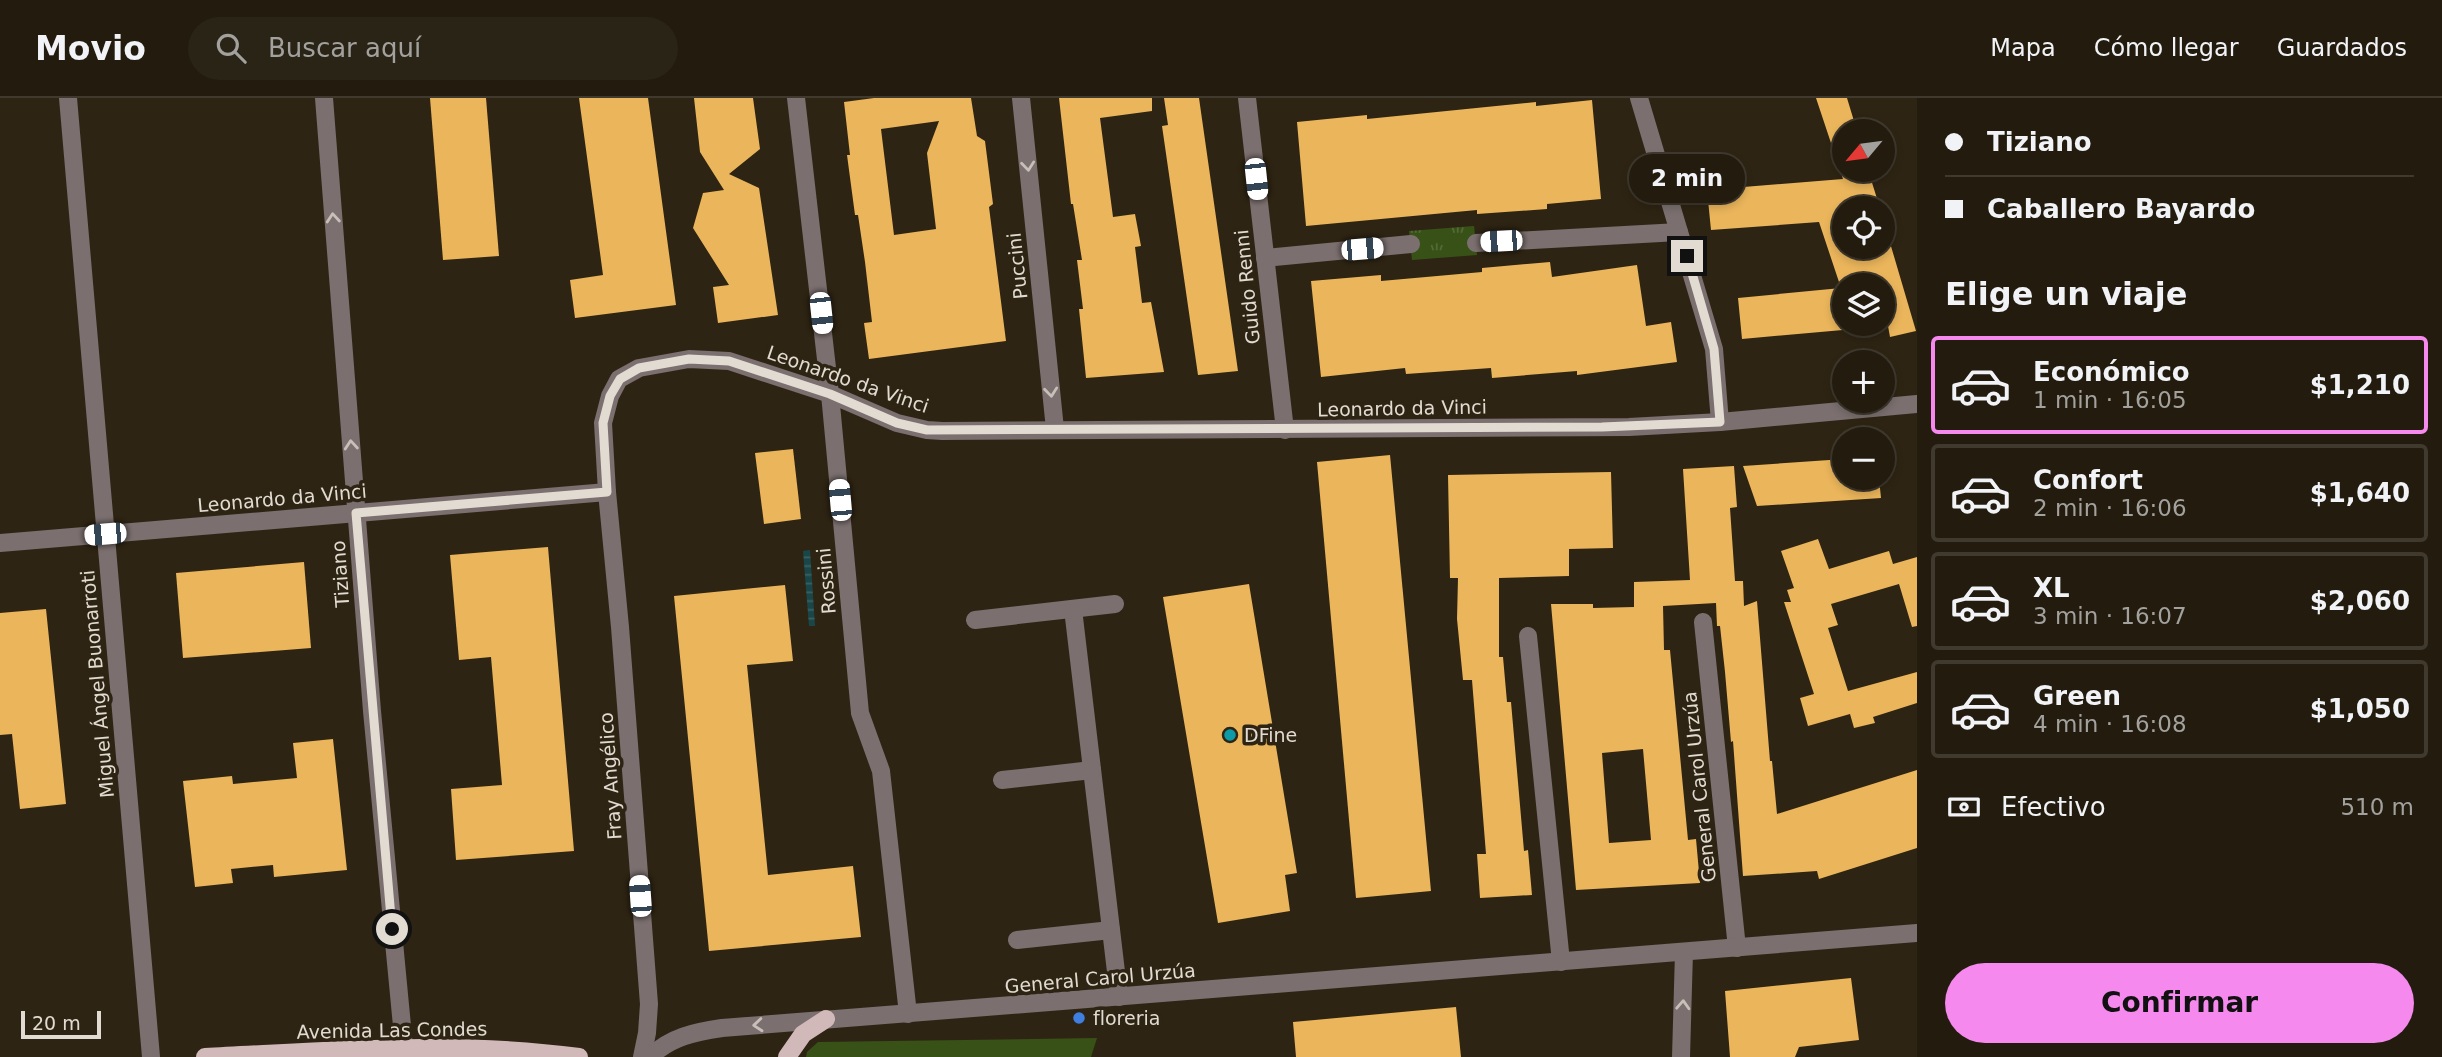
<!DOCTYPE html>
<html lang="es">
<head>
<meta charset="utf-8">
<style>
	body { margin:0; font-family:"DejaVu Sans",sans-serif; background:#2a2417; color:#f1f3f6; height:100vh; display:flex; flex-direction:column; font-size:26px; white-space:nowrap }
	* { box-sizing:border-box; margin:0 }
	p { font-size:23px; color:#a2a19e }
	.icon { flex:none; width:38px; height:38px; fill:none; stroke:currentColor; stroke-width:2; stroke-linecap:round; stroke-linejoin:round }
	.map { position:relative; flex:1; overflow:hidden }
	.side { display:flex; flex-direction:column; background:#221b0e; width:525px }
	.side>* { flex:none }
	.top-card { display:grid; align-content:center; height:154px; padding:0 28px; background:#221b0e }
	.needle { width:46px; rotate:241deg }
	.controls { position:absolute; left:1832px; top:21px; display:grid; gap:14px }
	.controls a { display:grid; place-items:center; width:63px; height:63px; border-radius:50%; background:#221b0e; box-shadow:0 4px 10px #0003,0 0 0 2px #3f392e; font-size:35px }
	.scale { position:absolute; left:21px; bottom:18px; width:80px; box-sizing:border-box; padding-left:7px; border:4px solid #e2dbd1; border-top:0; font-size:19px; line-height:24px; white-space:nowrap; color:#e2dbd1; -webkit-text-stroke:5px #2e2413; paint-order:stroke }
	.end { position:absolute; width:32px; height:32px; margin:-16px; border:9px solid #e2dbd1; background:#111; box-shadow:0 0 0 4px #111 }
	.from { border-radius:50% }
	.bubble { position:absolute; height:49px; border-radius:24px; background:#221b0e; box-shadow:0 4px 10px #0003,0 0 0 2px #3f392e; font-size:23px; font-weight:600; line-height:49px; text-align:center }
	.car { position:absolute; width:21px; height:42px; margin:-21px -10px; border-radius:9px; box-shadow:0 0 5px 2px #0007; background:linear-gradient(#fff 24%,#345 0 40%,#fff 0 76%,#345 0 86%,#fff 0) }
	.top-card b { display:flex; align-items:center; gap:24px; height:66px; font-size:26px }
	.top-card b+b { border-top:2px solid #3f392e }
	.top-card i { width:18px; height:18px; background:#f1f3f6 }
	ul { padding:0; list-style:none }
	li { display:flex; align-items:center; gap:21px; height:98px; margin:0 14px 10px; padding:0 14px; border:4px solid #3f392e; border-radius:7px }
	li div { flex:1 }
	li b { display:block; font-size:26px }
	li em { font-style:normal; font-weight:600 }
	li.selected { border-color:#f589ee }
	li>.icon { width:63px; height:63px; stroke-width:1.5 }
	h2 { padding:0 28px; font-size:32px; line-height:84px }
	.pay { display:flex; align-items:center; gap:18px; height:77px; padding:0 28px; font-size:26px }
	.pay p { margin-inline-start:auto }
	.primary-button { display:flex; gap:14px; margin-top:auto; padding:14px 28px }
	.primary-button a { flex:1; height:80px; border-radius:42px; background:#f589ee; color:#111; font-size:28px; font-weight:600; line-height:80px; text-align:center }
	header { display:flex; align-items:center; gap:42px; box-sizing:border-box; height:98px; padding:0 35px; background:#221b0e; border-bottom:2px solid #3f392e }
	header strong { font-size:33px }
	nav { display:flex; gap:38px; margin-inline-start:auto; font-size:24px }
	.search { width:490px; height:63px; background:#2a2417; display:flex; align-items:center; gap:18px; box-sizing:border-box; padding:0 24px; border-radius:38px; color:#a2a19e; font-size:26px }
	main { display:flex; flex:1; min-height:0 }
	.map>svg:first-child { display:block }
	.grass { fill:url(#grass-tufts) }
	.green { fill:#385117 }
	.water { fill:url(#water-rules) }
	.building { fill:#eab55b; fill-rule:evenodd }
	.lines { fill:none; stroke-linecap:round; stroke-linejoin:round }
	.minor { stroke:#7b6f6f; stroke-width:18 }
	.major { stroke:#d1b9ba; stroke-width:18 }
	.oneway { stroke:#c8c0b8 }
	.route { stroke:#e2dbd1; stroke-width:9 }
	.culture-dot { fill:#0f9aa8; stroke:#2e2413; stroke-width:2.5 }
	.shop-dot { fill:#3f7fe0; stroke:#2e2413; stroke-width:2.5 }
	.labels { text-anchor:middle; stroke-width:7; stroke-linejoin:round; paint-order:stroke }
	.street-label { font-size:19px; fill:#e2dbd1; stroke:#2e2413 }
	.poi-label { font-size:19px; fill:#e2dbd1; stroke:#2e2413; text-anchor:start }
</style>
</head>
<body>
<header>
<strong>Movio</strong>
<div class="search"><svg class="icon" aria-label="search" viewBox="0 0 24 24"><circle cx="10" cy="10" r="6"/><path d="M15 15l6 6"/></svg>Buscar aquí</div>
<nav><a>Mapa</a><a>Cómo llegar</a><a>Guardados</a></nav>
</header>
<main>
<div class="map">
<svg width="1917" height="959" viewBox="0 0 1917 959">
	<defs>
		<pattern id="grass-tufts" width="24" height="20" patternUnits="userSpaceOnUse" patternTransform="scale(1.75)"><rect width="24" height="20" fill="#385117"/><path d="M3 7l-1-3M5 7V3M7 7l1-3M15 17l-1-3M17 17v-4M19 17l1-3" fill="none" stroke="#546938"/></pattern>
		<pattern id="water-rules" width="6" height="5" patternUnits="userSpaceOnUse" patternTransform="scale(1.75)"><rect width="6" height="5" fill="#194749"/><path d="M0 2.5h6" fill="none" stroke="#3a6162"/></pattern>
	</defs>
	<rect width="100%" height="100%" fill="#2e2413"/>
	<!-- grass -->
	<polygon class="grass" points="1474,128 1477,157 1412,162 1409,133"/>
	<!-- green -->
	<polygon class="green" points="1097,940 1091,959 806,959 807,954 818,944"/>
	<!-- water -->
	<polygon class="water" points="810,452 815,528 809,528 803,453"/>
	<!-- building -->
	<g class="building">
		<polygon points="430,0 486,0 499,158 443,162"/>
		<polygon points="579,0 648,0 676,207 575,220 570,182 603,177"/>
		<polygon points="694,0 753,0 760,51 729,76 759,90 778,217 718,225 713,189 729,187 693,130 703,95 724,92 700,54"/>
		<path d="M 874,0 L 971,0 L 977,38 L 985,43 L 993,106 L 989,109 L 1006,243 L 869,261 L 864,225 L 872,224 L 865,164 L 858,117 L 855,117 L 847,57 L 850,57 L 844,4 ZM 939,23 L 927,55 L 936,131 L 894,137 L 881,31 Z"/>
		<polygon points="1059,0 1152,0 1152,13 1100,20 1113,119 1135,116 1141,148 1135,149 1142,205 1151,204 1164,274 1086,280 1079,211 1083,211 1077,162 1082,162 1073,106 1071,106"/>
		<polygon points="1164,0 1199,0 1238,273 1198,277 1162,28 1168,27"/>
		<path d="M 1816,0 L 1847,0 L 1857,33 L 1844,33 L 1844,72 L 1868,72 L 1880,110 L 1844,110 L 1844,149 L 1883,149 L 1883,121 L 1916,233 L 1890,239 L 1888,228 L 1742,241 L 1738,200 L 1841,190 L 1819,124 L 1711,132 L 1707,92 L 1843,81 ZM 1844,187 L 1883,187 L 1883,226 L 1844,226 Z"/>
		<polygon points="1592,2 1601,101 1547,106 1547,111 1477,116 1477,112 1306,128 1297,24 1367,17 1367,21 1536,4 1536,8"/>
		<polygon points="1550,164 1552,179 1637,167 1646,228 1671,224 1677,264 1577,277 1577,273 1492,280 1491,270 1406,276 1405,270 1321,279 1311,183 1381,177 1381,183 1482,174 1482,170"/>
		<polygon points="793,351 801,421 764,426 755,355"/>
		<polygon points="1390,357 1431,793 1356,800 1317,364"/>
		<polygon points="1844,361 1844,380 1879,380 1881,400 1757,408 1743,368"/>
		<path d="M 1734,368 L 1737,409 L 1730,410 L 1735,483 L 1743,483 L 1744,508 L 1757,503 L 1770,663 L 1772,663 L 1777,716 L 1917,672 L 1917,750 L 1819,781 L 1817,773 L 1743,778 L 1733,643 L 1731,644 L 1725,574 L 1720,528 L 1717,528 L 1716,505 L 1663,508 L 1664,552 L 1670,552 L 1688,742 L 1696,741 L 1700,785 L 1576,792 L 1551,506 L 1593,506 L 1593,510 L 1634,509 L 1634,484 L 1690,482 L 1683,371 ZM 1643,651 L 1651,742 L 1609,745 L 1602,655 Z"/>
		<polygon points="1611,374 1613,450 1569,451 1569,478 1499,480 1499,559 1503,559 1507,604 1511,604 1524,753 1528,752 1532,797 1480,800 1477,756 1486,756 1472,582 1463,582 1457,521 1458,480 1450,480 1448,377"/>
		<polygon points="1818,441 1829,471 1889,453 1893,466 1917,459 1917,528 1912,529 1899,486 1831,506 1838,527 1828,530 1848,593 1917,574 1917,605 1873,619 1875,625 1854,630 1850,616 1808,628 1800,600 1814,596 1784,504 1791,504 1787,492 1794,490 1781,453"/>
		<polygon points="548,449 574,753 456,762 451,691 502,687 491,559 459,562 450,457"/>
		<polygon points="304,464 311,550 183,560 176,475"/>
		<polygon points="1249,486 1297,775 1285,777 1290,813 1218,825 1163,499"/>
		<polygon points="785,487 793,563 747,567 768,777 853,768 861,839 709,853 674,498"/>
		<polygon points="46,511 66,706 20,711 12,636 0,637 0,515"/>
		<polygon points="333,641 347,772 274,779 273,767 231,771 233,785 195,789 183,683 232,678 233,686 297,680 293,645"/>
		<polygon points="1851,880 1859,942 1799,949 1795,959 1730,959 1725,893"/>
		<polygon points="1456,909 1461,959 1296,959 1293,924"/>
	</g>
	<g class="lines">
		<!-- minor -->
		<g class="minor">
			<polyline points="68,0 151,959"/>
			<polyline points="324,0 372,613 404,949"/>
			<polyline points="796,0 830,296 860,615 881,673 908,916"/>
			<polyline points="1021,0 1055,331"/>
			<polyline points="1247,0 1285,332"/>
			<polyline points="1639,0 1714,251 1720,324"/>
			<polyline points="1476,145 1679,134"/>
			<polyline points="1265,160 1411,146"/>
			<polyline points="0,445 607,394"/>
			<polyline points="1073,511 1119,899"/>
			<polyline points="975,522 1115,506"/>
			<polyline points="1703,524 1737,850"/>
			<polyline points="1528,538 1561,864"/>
			<polyline points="1002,682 1092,672"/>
			<polyline points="1017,842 1111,832"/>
			<polyline points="642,959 647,935 649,906 620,529 607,394 603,325 610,298 619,281 639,270 689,261 729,263 830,296 897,325 927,332 942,333 1629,329 1720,324 1917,306"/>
			<path d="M 650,959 C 670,939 695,934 722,930 L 1917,835"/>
			<polyline points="1681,959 1684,854"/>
		</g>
		<!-- major -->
		<g class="major">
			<path d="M 205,959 C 331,953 454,942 579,959"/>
			<polyline points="787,959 803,936 826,921"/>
		</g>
	</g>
	<!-- one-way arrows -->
	<defs><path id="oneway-chevron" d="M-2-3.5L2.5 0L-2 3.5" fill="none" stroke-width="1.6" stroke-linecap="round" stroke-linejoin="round" transform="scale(1.75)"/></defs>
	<g class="oneway">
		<use href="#oneway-chevron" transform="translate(1028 68) rotate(84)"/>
		<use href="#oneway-chevron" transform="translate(333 120) rotate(-95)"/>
		<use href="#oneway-chevron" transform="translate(1051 294) rotate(84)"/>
		<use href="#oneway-chevron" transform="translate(351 347) rotate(-95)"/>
		<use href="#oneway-chevron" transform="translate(1683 907) rotate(-87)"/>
		<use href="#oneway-chevron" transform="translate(758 927) rotate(175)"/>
	</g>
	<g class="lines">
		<!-- route -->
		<polyline class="route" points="392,831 356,415 607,394 603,325 610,298 620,281 639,270 689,261 729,263 830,296 897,325 927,332 1602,329 1720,324 1714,251 1687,158"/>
	</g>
	<!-- markers -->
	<circle class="culture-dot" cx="1230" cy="637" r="7"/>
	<circle class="shop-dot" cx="1079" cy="920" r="7"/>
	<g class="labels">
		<!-- street labels -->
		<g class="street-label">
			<text transform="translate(1017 168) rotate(-96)" y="7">Puccini</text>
			<text transform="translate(1247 189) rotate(-96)" y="7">Guido Renni</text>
			<text transform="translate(848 281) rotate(19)" y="7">Leonardo da Vinci</text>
			<text transform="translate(1402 310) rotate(-1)" y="7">Leonardo da Vinci</text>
			<text transform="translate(282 400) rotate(-5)" y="7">Leonardo da Vinci</text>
			<text transform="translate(340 476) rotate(-94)" y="7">Tiziano</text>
			<text transform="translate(826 483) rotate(-95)" y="7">Rossini</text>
			<text transform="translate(97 586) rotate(-95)" y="7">Miguel Ángel Buonarroti</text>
			<text transform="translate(610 678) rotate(-94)" y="7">Fray Angélico</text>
			<text transform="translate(1699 689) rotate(-96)" y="7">General Carol Urzúa</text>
			<text transform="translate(1100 880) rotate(-5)" y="7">General Carol Urzúa</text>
			<text transform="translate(392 932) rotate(-1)" y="7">Avenida Las Condes</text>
		</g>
		<!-- poi labels -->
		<g class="poi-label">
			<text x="1244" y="644">DFine</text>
			<text x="1093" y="927">floreria</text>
		</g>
	</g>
</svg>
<div class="controls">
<a><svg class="needle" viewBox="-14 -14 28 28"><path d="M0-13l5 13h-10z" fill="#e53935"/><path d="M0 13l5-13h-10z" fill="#a2a19e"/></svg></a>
<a><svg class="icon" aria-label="locate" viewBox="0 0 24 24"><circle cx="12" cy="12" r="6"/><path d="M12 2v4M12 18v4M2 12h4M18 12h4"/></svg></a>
<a><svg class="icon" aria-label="layers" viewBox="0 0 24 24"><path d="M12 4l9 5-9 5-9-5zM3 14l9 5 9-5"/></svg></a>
<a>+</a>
<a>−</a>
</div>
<div class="scale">20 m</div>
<i class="end from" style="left:392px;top:831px"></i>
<i class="end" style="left:1687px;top:158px"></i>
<div class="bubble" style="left:1629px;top:56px;width:116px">2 min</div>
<i class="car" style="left:1256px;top:81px;rotate:174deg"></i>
<i class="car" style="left:1501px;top:143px;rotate:267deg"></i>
<i class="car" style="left:1362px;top:151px;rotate:85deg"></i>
<i class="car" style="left:821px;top:215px;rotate:174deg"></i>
<i class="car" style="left:840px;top:402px;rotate:355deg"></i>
<i class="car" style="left:105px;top:436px;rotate:265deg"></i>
<i class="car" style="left:640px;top:798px;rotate:356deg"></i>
</div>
<section class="side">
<div class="top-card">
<b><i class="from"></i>Tiziano</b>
<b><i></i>Caballero Bayardo</b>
</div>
<h2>Elige un viaje</h2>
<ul>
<li class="selected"><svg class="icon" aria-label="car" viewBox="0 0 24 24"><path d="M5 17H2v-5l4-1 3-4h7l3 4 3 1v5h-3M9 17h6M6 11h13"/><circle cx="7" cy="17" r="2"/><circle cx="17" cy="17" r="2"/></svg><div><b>Económico</b><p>1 min · 16:05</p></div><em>$1,210</em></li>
<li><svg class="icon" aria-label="car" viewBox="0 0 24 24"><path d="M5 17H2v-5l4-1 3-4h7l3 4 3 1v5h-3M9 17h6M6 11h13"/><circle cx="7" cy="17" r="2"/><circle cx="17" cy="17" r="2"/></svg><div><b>Confort</b><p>2 min · 16:06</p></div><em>$1,640</em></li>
<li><svg class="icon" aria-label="car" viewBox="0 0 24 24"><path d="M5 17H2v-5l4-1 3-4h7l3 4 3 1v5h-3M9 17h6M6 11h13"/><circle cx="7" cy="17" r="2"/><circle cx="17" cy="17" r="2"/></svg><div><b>XL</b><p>3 min · 16:07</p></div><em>$2,060</em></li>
<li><svg class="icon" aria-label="car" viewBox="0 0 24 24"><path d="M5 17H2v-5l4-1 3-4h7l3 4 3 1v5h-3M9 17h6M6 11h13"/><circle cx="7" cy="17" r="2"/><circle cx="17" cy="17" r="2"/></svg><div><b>Green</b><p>4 min · 16:08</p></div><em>$1,050</em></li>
</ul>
<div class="pay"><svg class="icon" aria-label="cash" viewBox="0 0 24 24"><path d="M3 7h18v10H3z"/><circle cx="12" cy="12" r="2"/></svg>Efectivo<p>510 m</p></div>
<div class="primary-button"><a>Confirmar</a></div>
</section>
</main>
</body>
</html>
